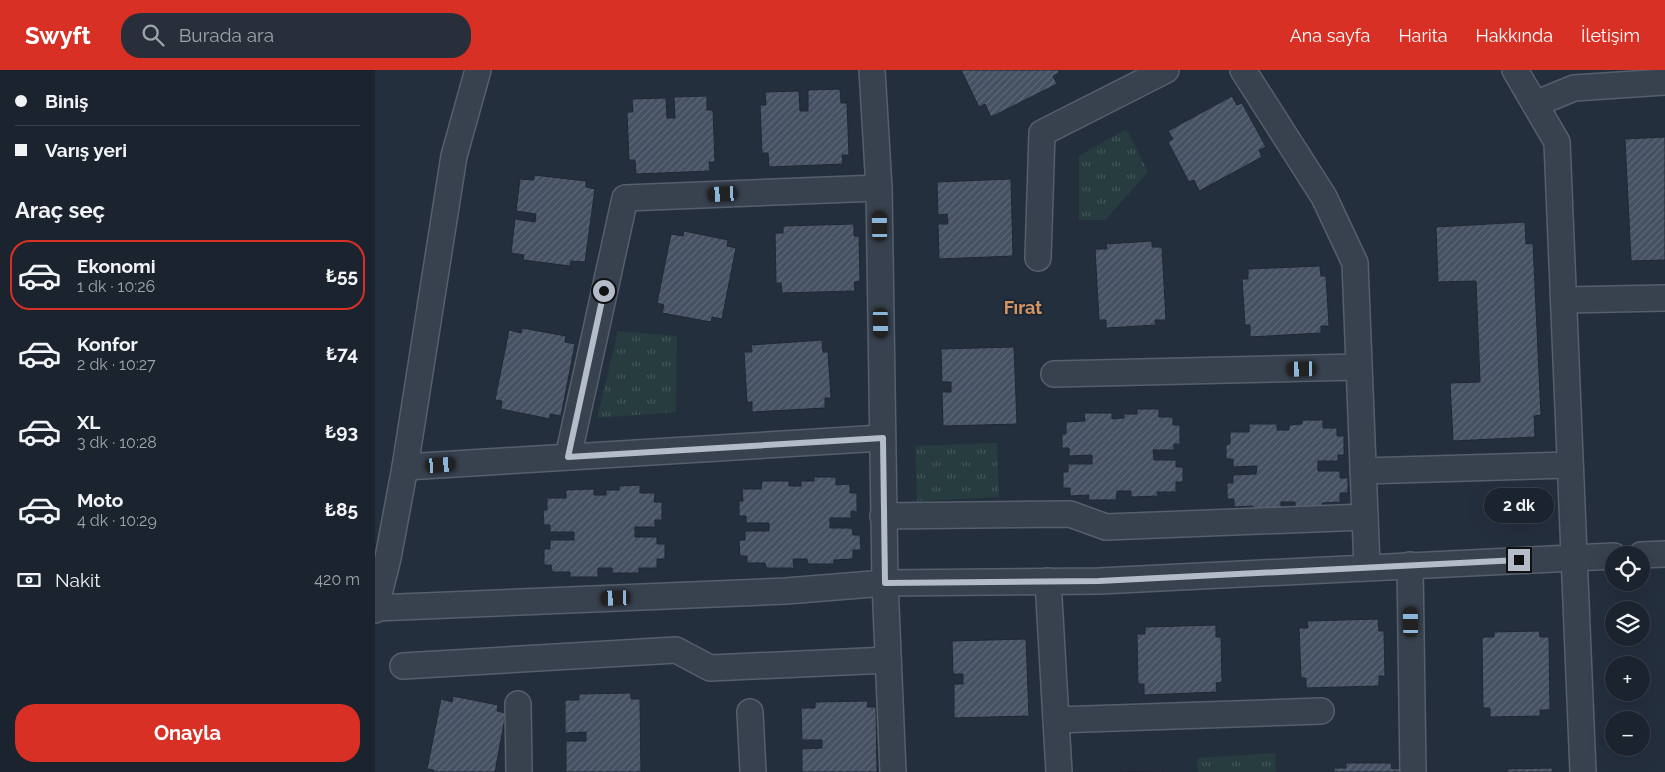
<!DOCTYPE html>
<html lang="tr">
<head>
<meta charset="utf-8">
<style>
	body { margin:0; font-family:Raleway,sans-serif; background:#282f3a; color:#f1f3f6; height:100vh; display:flex; flex-direction:column; font-size:19px; white-space:nowrap }
	* { box-sizing:border-box; margin:0 }
	p { font-size:16px; color:#a0a4aa }
	.icon { flex:none; width:28px; height:28px; fill:none; stroke:currentColor; stroke-width:2; stroke-linecap:round; stroke-linejoin:round }
	.map { position:relative; flex:1; overflow:hidden }
	.side { display:flex; flex-direction:column; background:#1b232e; width:375px }
	.side>* { flex:none }
	.top-card { display:grid; align-content:center; height:110px; padding:0 15px; background:#1b232e }
	.buttons { position:absolute; left:1230px; top:476px; display:grid; gap:10px }
	.buttons a { display:grid; place-items:center; width:45px; height:45px; border-radius:50%; background:#1b232e; box-shadow:0 5px 20px #0002,0 0 0 1px #39404a; font-size:25px }
	.end { position:absolute; width:22px; height:22px; margin:-11px; border:6px solid #b4bcc9; background:#111; box-shadow:0 0 0 2px #111 }
	.from { border-radius:50% }
	.bubble { position:absolute; height:35px; border-radius:18px; background:#1b232e; box-shadow:0 5px 20px #0002,0 0 0 1px #39404a; font-size:16px; font-weight:700; line-height:35px; text-align:center }
	.car { position:absolute; width:15px; height:30px; margin:-15px -8px; border-radius:6px; box-shadow:0 0 4px 1px #0007; background:linear-gradient(#222 24%,#8ab4d8 0 40%,#222 0 76%,#8ab4d8 0 86%,#222 0) }
	.top-card b { display:flex; align-items:center; gap:18px; height:48px; font-size:19px }
	.top-card b+b { border-top:1px solid #39404a }
	.top-card i { width:12px; height:12px; background:#f1f3f6 }
	ul { padding:0; list-style:none }
	li { display:flex; align-items:center; gap:15px; height:70px; margin:0 10px 8px; padding:0 5px; border:2px solid transparent; border-radius:20px }
	li div { flex:1 }
	li b { display:block; font-size:19px }
	li em { font-style:normal; font-weight:700 }
	li.selected { border-color:#d93025 }
	li>.icon { width:45px; height:45px; stroke-width:1.5 }
	h2 { padding:0 15px; font-size:22px; line-height:60px }
	.pay { display:flex; align-items:center; gap:12px; height:55px; padding:0 15px; font-size:19px }
	.pay p { margin-inline-start:auto }
	.primary-button { display:flex; gap:10px; margin-top:auto; padding:10px 15px }
	.primary-button a { flex:1; height:58px; border-radius:20px; background:#d93025; color:#fff; font-size:20px; font-weight:700; line-height:58px; text-align:center }
	header { display:flex; align-items:center; gap:30px; box-sizing:border-box; height:70px; padding:0 25px; background:#d93025; color:#fff }
	header strong { font-size:24px }
	nav { display:flex; gap:28px; margin-inline-start:auto; font-size:18px }
	.search { width:350px; height:45px; background:#282f3a; display:flex; align-items:center; gap:12px; box-sizing:border-box; padding:0 18px; border-radius:20px; color:#a0a4aa; font-size:19px }
	main { display:flex; flex:1; min-height:0 }
	.map>svg:first-child { display:block }
	.park { fill:url(#park-tufts) }
	.building { fill:url(#building-hatch); stroke:#1f2835 }
	.lines { fill:none; stroke-linecap:round; stroke-linejoin:round }
	.minor-casing { stroke:#565f6c; stroke-width:28 }
	.minor { stroke:#38414e; stroke-width:25 }
	.route { stroke:#b4bcc9; stroke-width:6 }
	.labels { text-anchor:middle; stroke-width:4; stroke-linejoin:round; paint-order:stroke }
	.district-label { font-size:18px; font-weight:bold; fill:#d59563; stroke:#1d2633 }
</style>
</head>
<body>
<header>
<strong>Swyft</strong>
<div class="search"><svg class="icon" aria-label="search" viewBox="0 0 24 24"><circle cx="10" cy="10" r="6"/><path d="M15 15l6 6"/></svg>Burada ara</div>
<nav><a>Ana sayfa</a><a>Harita</a><a>Hakkında</a><a>İletişim</a></nav>
</header>
<main>
<section class="side">
<div class="top-card">
<b><i class="from"></i>Biniş</b>
<b><i></i>Varış yeri</b>
</div>
<h2>Araç seç</h2>
<ul>
<li class="selected"><svg class="icon" aria-label="car" viewBox="0 0 24 24"><path d="M5 17H2v-5l4-1 3-4h7l3 4 3 1v5h-3M9 17h6M6 11h13"/><circle cx="7" cy="17" r="2"/><circle cx="17" cy="17" r="2"/></svg><div><b>Ekonomi</b><p>1 dk · 10:26</p></div><em>₺55</em></li>
<li><svg class="icon" aria-label="car" viewBox="0 0 24 24"><path d="M5 17H2v-5l4-1 3-4h7l3 4 3 1v5h-3M9 17h6M6 11h13"/><circle cx="7" cy="17" r="2"/><circle cx="17" cy="17" r="2"/></svg><div><b>Konfor</b><p>2 dk · 10:27</p></div><em>₺74</em></li>
<li><svg class="icon" aria-label="car" viewBox="0 0 24 24"><path d="M5 17H2v-5l4-1 3-4h7l3 4 3 1v5h-3M9 17h6M6 11h13"/><circle cx="7" cy="17" r="2"/><circle cx="17" cy="17" r="2"/></svg><div><b>XL</b><p>3 dk · 10:28</p></div><em>₺93</em></li>
<li><svg class="icon" aria-label="car" viewBox="0 0 24 24"><path d="M5 17H2v-5l4-1 3-4h7l3 4 3 1v5h-3M9 17h6M6 11h13"/><circle cx="7" cy="17" r="2"/><circle cx="17" cy="17" r="2"/></svg><div><b>Moto</b><p>4 dk · 10:29</p></div><em>₺85</em></li>
</ul>
<div class="pay"><svg class="icon" aria-label="cash" viewBox="0 0 24 24"><path d="M3 7h18v10H3z"/><circle cx="12" cy="12" r="2"/></svg>Nakit<p>420 m</p></div>
<div class="primary-button"><a>Onayla</a></div>
</section>
<div class="map">
<svg width="1290" height="702" viewBox="0 0 1290 702">
	<defs>
		<pattern id="park-tufts" width="24" height="20" patternUnits="userSpaceOnUse" patternTransform="scale(1.25)"><rect width="24" height="20" fill="#263c3f"/><path d="M3 7l-1-3M5 7V3M7 7l1-3M15 17l-1-3M17 17v-4M19 17l1-3" fill="none" stroke="#435659"/></pattern>
		<pattern id="building-hatch" width="6" height="6" patternUnits="userSpaceOnUse" patternTransform="scale(1.25)"><rect width="6" height="6" fill="#455162"/><path d="M-1 1l2-2M0 6l6-6M5 7l2-2" fill="none" stroke="#5d6877"/></pattern>
	</defs>
	<rect width="100%" height="100%" fill="#242f3e"/>
	<!-- park -->
	<g class="park">
		<polygon points="751,59 773,102 730,150 704,150 704,86"/>
		<polygon points="243,261 302,266 301,342 222,348"/>
		<polygon points="622,373 624,427 542,431 540,376"/>
		<polygon points="900,683 901,702 823,702 822,688"/>
	</g>
	<!-- building -->
	<g class="building">
		<polygon points="586,0 683,0 684,3 678,6 682,14 616,47 610,34 604,37"/>
		<polygon points="465,19 466,33 472,33 474,85 467,85 468,94 394,97 393,83 387,83 385,35 391,35 390,22 424,21 425,41 433,41 433,20"/>
		<polygon points="332,26 332,40 338,40 340,92 334,92 335,101 261,104 260,90 254,90 252,42 258,42 257,29 291,28 292,48 300,48 299,27"/>
		<polygon points="857,26 862,35 867,33 891,77 884,80 887,87 824,121 819,110 814,112 793,72 798,69 793,61"/>
		<polygon points="1290,67 1290,190 1256,191 1250,69"/>
		<polygon points="159,105 211,111 211,117 220,119 210,192 196,191 195,196 148,190 149,185 136,183 140,149 160,152 161,144 141,141 145,109 159,110"/>
		<polygon points="636,109 638,186 564,189 563,154 573,154 572,144 563,145 562,112"/>
		<polygon points="1150,152 1151,174 1158,173 1166,345 1159,346 1160,367 1078,371 1075,313 1105,312 1101,211 1063,212 1061,157"/>
		<polygon points="479,154 479,166 484,166 485,211 479,212 480,221 407,223 406,213 401,213 400,163 408,163 408,156"/>
		<polygon points="309,161 353,170 352,176 361,178 347,249 337,247 336,252 287,243 289,235 282,233 296,164 308,166"/>
		<polygon points="777,171 777,177 787,177 791,250 780,250 781,255 731,258 731,250 724,250 720,179 732,179 731,174"/>
		<polygon points="945,196 946,206 951,206 954,256 946,256 946,263 875,267 875,255 870,255 867,209 873,209 873,199"/>
		<polygon points="147,258 191,266 190,272 200,274 186,346 175,344 175,349 126,339 127,331 120,330 134,260 146,263"/>
		<polygon points="447,270 448,282 453,282 456,328 450,328 450,338 377,342 377,332 372,332 369,282 377,282 376,275"/>
		<polygon points="639,277 642,354 568,356 567,322 576,322 576,312 567,312 566,279"/>
		<polygon points="762,339 784,339 784,347 798,347 798,355 805,355 805,374 799,374 799,380 778,380 779,390 801,390 801,397 808,397 808,412 801,412 801,422 782,422 783,426 756,427 756,421 742,421 741,430 713,430 714,425 695,426 695,418 688,418 688,402 693,402 693,394 717,394 717,385 694,386 694,378 687,378 687,364 691,364 691,352 710,351 709,343 737,343 737,349 749,348 749,344 762,344"/>
		<polygon points="927,350 948,350 948,358 962,358 962,366 969,366 969,385 963,385 963,391 943,391 943,401 965,401 965,408 973,408 973,423 965,423 965,432 947,433 947,437 920,437 920,432 906,432 906,441 878,441 878,436 859,437 859,429 852,429 852,413 858,413 858,405 881,404 882,396 858,397 858,389 851,389 851,375 855,374 855,362 874,362 874,354 902,354 902,360 914,360 914,355 927,354"/>
		<polygon points="439,407 461,407 461,415 475,414 475,423 482,423 482,442 476,441 476,448 455,448 455,458 477,458 478,465 485,465 486,480 478,480 478,489 459,490 459,494 433,494 432,489 418,489 419,498 391,498 390,493 372,493 372,486 365,486 364,470 370,470 370,461 394,461 394,453 371,453 371,446 364,446 364,431 368,431 367,419 386,419 387,411 414,411 414,416 426,416 426,411 439,411"/>
		<polygon points="265,415 265,423 280,423 279,432 287,432 287,450 280,450 280,457 260,457 260,467 282,467 282,474 290,474 290,489 282,489 282,498 264,498 264,503 237,503 237,498 223,498 223,507 195,507 195,502 177,502 176,495 169,495 169,479 175,479 175,470 199,470 199,462 175,462 175,455 169,455 168,440 172,440 172,428 191,428 191,420 219,419 219,425 231,425 231,420 244,420 244,416"/>
		<polygon points="1003,549 1004,561 1009,561 1010,606 1004,606 1004,616 931,618 931,608 926,608 924,558 933,558 932,551"/>
		<polygon points="841,555 841,567 846,567 847,612 841,613 842,622 769,625 769,614 763,614 762,564 770,564 770,557"/>
		<polygon points="1164,561 1165,567 1174,567 1175,640 1165,640 1165,646 1115,647 1115,638 1108,638 1107,567 1119,567 1119,562"/>
		<polygon points="651,569 654,646 579,648 579,614 588,614 588,604 578,604 577,571"/>
		<polygon points="256,623 256,629 265,629 266,702 191,702 191,671 211,671 211,662 190,663 190,630 204,630 204,624"/>
		<polygon points="78,626 123,635 122,641 131,643 120,702 58,702 59,700 52,699 66,629 77,632"/>
		<polygon points="493,631 492,637 501,637 502,702 427,702 427,679 447,678 447,670 427,670 426,638 440,638 440,632"/>
		<polygon points="971,693 1016,693 1017,699 1026,698 1026,702 959,702 959,698 971,698"/>
		<polygon points="1177,698 1178,702 1132,702 1132,699"/>
		<polygon points="788,701 788,702 747,702"/>
	</g>
	<g class="lines">
		<defs>
			<g id="minor">
				<polyline points="497,0 504,118 510,513 518,702"/>
				<polyline points="868,0 949,127 980,193 992,497"/>
				<polyline points="1140,0 1182,72 1208,702"/>
				<polyline points="1160,34 1199,18 1290,12"/>
				<polyline points="663,188 667,63 791,0"/>
				<polyline points="1189,230 1290,228"/>
				<polyline points="679,304 984,297"/>
				<polyline points="193,387 250,128 504,118"/>
				<polyline points="30,397 507,368"/>
				<polyline points="988,401 1195,395"/>
				<polyline points="508,446 695,444 731,457 990,447"/>
				<polyline points="1266,485 1290,484"/>
				<polyline points="1035,495 1038,702"/>
				<polyline points="673,511 684,702"/>
				<polyline points="0,538 411,521 510,513 724,511 1239,486"/>
				<polyline points="0,540 13,488 30,397 79,86 103,0"/>
				<polyline points="28,596 301,580 335,598 513,590"/>
				<polyline points="143,634 144,702"/>
				<polyline points="375,642 378,702"/>
				<polyline points="681,650 946,641"/>
			</g>
		</defs>
		<!-- minor casing -->
		<use href="#minor" class="minor-casing"/>
		<!-- minor -->
		<use href="#minor" class="minor"/>
	</g>
	<g class="lines">
		<!-- route -->
		<polyline class="route" points="229,221 193,387 508,368 510,513 724,511 1144,490"/>
	</g>
	<g class="labels">
		<!-- district labels -->
		<g class="district-label">
			<text x="648" y="244">Fırat</text>
		</g>
	</g>
</svg>
<div class="buttons">
<a><svg class="icon" aria-label="locate" viewBox="0 0 24 24"><circle cx="12" cy="12" r="6"/><path d="M12 2v4M12 18v4M2 12h4M18 12h4"/></svg></a>
<a><svg class="icon" aria-label="layers" viewBox="0 0 24 24"><path d="M12 4l9 5-9 5-9-5zM3 14l9 5 9-5"/></svg></a>
<a>+</a>
<a>−</a>
</div>
<i class="end from" style="left:229px;top:221px"></i>
<i class="end" style="left:1144px;top:490px"></i>
<div class="bubble" style="left:1109px;top:418px;width:70px">2 dk</div>
<i class="car" style="left:348px;top:124px;rotate:267deg"></i>
<i class="car" style="left:505px;top:156px;rotate:359deg"></i>
<i class="car" style="left:506px;top:253px;rotate:179deg"></i>
<i class="car" style="left:927px;top:299px;rotate:269deg"></i>
<i class="car" style="left:66px;top:395px;rotate:86deg"></i>
<i class="car" style="left:241px;top:528px;rotate:268deg"></i>
<i class="car" style="left:1036px;top:552px;rotate:359deg"></i>
</div>
</main>
</body>
</html>
